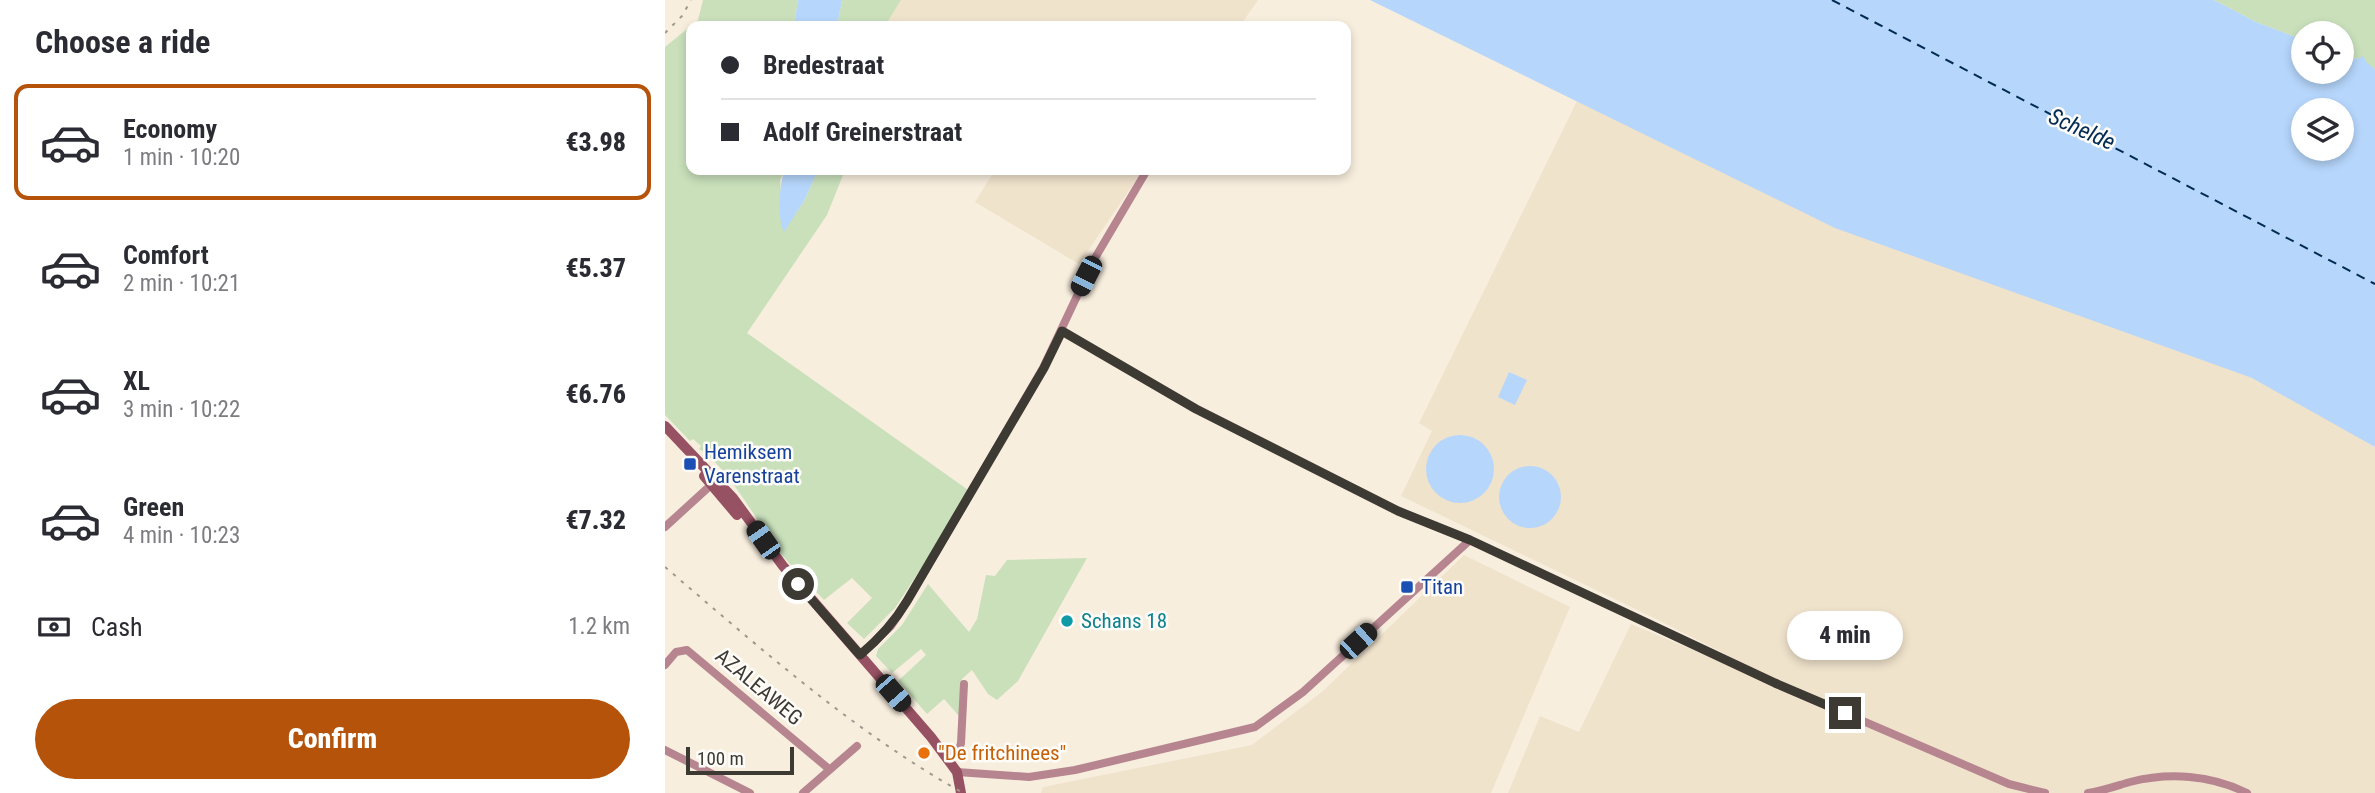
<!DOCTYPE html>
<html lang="en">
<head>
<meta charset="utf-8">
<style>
	body { margin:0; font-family:"Roboto Condensed",sans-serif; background:#f7f7f7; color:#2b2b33; height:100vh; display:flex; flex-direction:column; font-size:26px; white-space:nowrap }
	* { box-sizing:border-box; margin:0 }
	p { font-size:23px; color:#7c7c81 }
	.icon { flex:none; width:38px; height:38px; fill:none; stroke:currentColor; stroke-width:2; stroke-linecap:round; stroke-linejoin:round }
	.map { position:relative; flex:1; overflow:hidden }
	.drawer { display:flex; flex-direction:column; background:#fff; width:665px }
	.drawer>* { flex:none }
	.banner { position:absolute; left:21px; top:21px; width:665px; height:154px; border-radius:14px; box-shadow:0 4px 10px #0003; display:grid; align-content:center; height:154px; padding:0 35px; background:#fff }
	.tools { position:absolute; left:1626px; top:21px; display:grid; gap:14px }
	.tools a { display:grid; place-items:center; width:63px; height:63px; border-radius:50%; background:#fff; box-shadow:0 4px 10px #0003; font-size:35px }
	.scale { position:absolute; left:21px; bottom:18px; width:108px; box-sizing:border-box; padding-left:7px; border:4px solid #3d3933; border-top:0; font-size:19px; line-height:24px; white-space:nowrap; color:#3d3933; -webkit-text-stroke:5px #fefcf9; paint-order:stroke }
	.end { position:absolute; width:32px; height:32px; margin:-16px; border:9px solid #3d3933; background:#fff; box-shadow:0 0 0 4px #fff }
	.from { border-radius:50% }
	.bubble { position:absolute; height:49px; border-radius:24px; background:#fff; box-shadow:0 4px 10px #0003; font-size:23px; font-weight:800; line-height:49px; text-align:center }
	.car { position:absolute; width:21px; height:42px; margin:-21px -10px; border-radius:9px; box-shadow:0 0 5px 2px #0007; background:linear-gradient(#222 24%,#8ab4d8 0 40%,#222 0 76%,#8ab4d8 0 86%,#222 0) }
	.banner b { display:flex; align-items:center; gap:24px; height:66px; font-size:26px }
	.banner b+b { border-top:2px solid #e1e1e2 }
	.banner i { width:18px; height:18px; background:#2b2b33 }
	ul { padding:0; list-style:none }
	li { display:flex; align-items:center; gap:21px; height:116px; margin:0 14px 10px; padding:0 21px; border:4px solid transparent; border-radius:14px }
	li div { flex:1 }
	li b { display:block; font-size:26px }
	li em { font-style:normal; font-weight:800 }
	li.active { border-color:#b45309 }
	li>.icon { width:63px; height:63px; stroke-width:1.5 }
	h2 { padding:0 35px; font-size:32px; line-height:84px }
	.pay { display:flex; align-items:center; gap:18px; height:77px; padding:0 35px; font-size:26px }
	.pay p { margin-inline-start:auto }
	.cta { display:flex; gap:14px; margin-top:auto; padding:14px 35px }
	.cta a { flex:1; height:80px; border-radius:42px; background:#b45309; color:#fff; font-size:28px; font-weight:800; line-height:80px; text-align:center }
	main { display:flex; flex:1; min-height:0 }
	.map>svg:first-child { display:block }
	.built { fill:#f0e3cc }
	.green { fill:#c9e0bb }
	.water { fill:#b6d6fb; fill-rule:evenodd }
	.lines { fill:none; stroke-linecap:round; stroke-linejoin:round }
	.ferry { stroke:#022b54; stroke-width:2; stroke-dasharray:9 7; stroke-linecap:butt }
	.street { stroke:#b68590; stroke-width:8 }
	.secondary { stroke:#965163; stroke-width:10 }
	.rail { stroke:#a0998e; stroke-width:2; stroke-dasharray:3.5 7; stroke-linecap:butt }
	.route { stroke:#3d3933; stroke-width:9 }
	.transit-dot { fill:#1a4fb4; stroke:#fefcf9; stroke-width:2.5 }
	.culture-dot { fill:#0f9aa8; stroke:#fefcf9; stroke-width:2.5 }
	.food-dot { fill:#e8710a; stroke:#fefcf9; stroke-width:2.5 }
	.labels { text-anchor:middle; stroke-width:5; stroke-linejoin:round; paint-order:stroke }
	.transit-label { font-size:21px; fill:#164399; stroke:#fefcf9; text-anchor:start }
	.culture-label { font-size:21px; fill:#0d838f; stroke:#fefcf9; text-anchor:start }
	.street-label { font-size:21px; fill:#3d3933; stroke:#fefcf9 }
	.food-label { font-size:21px; fill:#c56008; stroke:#fefcf9; text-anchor:start }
	.water-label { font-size:23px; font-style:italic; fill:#022b54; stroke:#fefcf9 }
</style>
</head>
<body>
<main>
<section class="drawer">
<h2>Choose a ride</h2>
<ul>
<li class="active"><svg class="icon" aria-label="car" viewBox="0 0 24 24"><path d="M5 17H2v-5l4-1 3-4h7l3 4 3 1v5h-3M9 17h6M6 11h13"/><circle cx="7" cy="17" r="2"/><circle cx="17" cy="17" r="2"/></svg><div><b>Economy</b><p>1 min · 10:20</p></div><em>€3.98</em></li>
<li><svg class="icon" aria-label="car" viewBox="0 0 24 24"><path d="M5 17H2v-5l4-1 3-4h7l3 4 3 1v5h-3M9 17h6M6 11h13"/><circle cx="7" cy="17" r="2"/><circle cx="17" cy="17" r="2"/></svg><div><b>Comfort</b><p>2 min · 10:21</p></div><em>€5.37</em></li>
<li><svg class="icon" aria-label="car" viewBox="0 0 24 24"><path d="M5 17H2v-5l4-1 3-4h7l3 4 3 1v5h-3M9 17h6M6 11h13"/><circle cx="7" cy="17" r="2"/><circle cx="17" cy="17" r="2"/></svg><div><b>XL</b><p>3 min · 10:22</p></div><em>€6.76</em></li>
<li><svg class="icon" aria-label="car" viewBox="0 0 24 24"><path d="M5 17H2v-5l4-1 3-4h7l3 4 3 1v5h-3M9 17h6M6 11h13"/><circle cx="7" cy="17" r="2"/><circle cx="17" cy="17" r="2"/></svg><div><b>Green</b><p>4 min · 10:23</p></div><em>€7.32</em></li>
</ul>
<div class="pay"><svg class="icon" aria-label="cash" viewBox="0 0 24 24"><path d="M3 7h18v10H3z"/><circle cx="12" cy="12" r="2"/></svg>Cash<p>1.2 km</p></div>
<div class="cta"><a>Confirm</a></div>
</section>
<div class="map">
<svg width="1710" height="793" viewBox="0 0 1710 793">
	<rect width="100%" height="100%" fill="#f8eede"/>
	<!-- built -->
	<g class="built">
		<polygon points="236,0 593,0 575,26 220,26"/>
		<polygon points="915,95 1583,366 1710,447 1710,793 843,793 875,716 914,732 966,624 1167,708 991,619 736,496 767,431 754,423"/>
		<polygon points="330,170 478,170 414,264 310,202"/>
		<polygon points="799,555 905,607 826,793 376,793 378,787 587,745 658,691"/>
	</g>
	<!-- green -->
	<g class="green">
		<path d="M 38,0 L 133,0 L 129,26 L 26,26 L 26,170 L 120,170 L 115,180 L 119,231 L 139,201 L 153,170 L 180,170 L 162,215 L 82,333 L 306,492 L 230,608 L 199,639 L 182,623 L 207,598 L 187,578 L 159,600 C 145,585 130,571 118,556 C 93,526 66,469 34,449 L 36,446 L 28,439 L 25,441 L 0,415 L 0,47 L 33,20 Z"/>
		<polygon points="177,0 236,0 220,26 172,26"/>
		<polygon points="1549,0 1710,0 1710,69 1693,59 1677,56 1676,33 1638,33 1638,40 1591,22"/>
		<polygon points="422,558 353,681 332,700 323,694 307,670 297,679 294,716 279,699 262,714 233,681 261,655 256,649 227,673 211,656 213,649 237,625 263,584 304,632 312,619 321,575 330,576 342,560"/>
	</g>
	<!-- water -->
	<g class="water">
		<polygon points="133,0 177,0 172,26 129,26"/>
		<path d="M 705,0 L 1549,0 L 1591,22 L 1638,40 L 1638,72 L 1676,72 L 1677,56 L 1693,59 L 1698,56 L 1702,63 L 1710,69 L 1710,447 L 1587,378 L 1170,228 ZM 1638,110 L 1676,110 L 1676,149 L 1638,149 Z"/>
		<path d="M 120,170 L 153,170 L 139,201 L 119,232 C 112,219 114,183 120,170 Z"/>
		<polygon points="844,372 862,380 850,405 833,397"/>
		<circle cx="795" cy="469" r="34"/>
		<circle cx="865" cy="497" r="31"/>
	</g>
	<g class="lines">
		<!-- ferry -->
		<polyline class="ferry" points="1167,0 1710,284"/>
		<!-- street -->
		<g class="street">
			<polyline points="397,331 531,409 733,511 805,540 1110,683 1344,784 1380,793"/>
			<polyline points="0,527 46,485"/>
			<polyline points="195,655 226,626 242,602 378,368 430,258 482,170"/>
			<polyline points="0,665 11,652 22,650 164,769"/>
			<polyline points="0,750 85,793"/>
			<polyline points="282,757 295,747 296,743 299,684"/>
			<polyline points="292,772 364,777 410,770 590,727 638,692 805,540"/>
			<polyline points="138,793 192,746"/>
			<path d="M 1423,793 C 1437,791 1451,786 1465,782 C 1504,772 1546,775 1582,793"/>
		</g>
		<!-- secondary -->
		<g class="secondary">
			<polyline points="0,426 68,498 118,566 266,737 292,772 296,793"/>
			<polyline points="39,476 72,515"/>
		</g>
		<!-- rail -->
		<g class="rail">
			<polyline points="0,33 17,16 26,0"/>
			<path d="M 0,567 C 95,648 188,731 298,793"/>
		</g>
	</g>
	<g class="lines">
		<!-- route -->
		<path class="route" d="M 133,584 L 195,655 C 214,639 229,623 242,601 L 379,368 L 397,331 L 531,409 L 733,511 L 805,540 L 1110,683 L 1180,713"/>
	</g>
	<!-- markers -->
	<g class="transit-dot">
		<rect x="18" y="457" width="14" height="14" rx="3.5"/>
		<rect x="735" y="580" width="14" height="14" rx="3.5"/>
	</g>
	<circle class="culture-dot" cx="402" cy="621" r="7"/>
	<circle class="food-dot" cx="259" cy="753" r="7"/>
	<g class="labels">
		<!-- transit labels -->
		<g class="transit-label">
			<text x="39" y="459">Hemiksem<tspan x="39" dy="24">Varenstraat</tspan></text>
			<text x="756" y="594">Titan</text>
		</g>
		<!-- culture labels -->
		<g class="culture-label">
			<text x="416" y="628">Schans 18</text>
		</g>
		<!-- street labels -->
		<g class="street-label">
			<text transform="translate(94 687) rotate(40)" y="7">AZALEAWEG</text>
		</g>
		<!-- food labels -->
		<g class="food-label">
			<text x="273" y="760">"De fritchinees"</text>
		</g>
		<!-- water labels -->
		<g class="water-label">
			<text transform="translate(1417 129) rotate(24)" y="8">Schelde</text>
		</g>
	</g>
</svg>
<div class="tools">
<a><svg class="icon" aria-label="locate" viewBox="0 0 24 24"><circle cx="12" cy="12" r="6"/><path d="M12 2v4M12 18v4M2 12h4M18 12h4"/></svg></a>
<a><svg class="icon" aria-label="layers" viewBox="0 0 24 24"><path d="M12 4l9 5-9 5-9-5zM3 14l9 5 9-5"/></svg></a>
</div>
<div class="scale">100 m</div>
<i class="end from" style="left:133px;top:584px"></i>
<i class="end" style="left:1180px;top:713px"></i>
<div class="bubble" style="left:1122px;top:611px;width:116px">4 min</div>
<i class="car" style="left:421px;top:276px;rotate:207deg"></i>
<i class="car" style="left:98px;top:540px;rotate:325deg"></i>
<i class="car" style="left:693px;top:641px;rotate:48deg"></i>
<i class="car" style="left:228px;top:693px;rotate:139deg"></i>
<div class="banner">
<b><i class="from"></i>Bredestraat</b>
<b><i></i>Adolf Greinerstraat</b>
</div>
</div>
</main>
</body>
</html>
